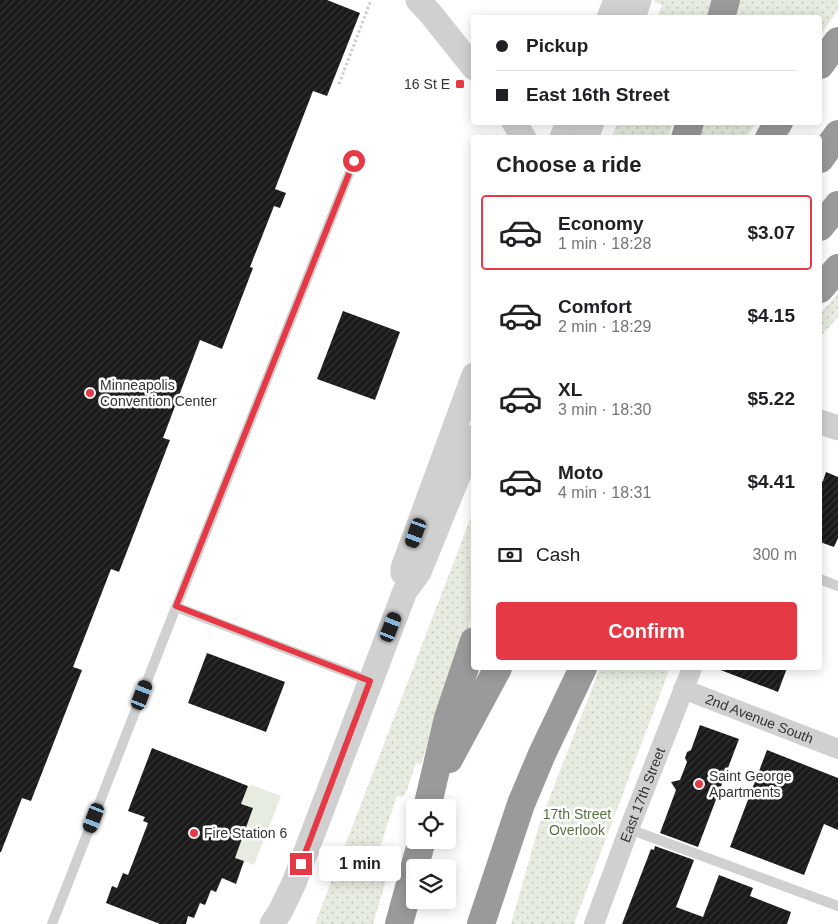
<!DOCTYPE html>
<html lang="en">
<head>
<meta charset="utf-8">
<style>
	body { margin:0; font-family:Helvetica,sans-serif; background:#f2f2f2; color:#202124; height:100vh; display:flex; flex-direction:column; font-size:19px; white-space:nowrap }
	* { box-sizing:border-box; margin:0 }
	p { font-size:16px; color:#757577 }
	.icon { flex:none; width:28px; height:28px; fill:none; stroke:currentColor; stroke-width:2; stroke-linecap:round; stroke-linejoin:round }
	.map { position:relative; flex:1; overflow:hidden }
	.drawer { position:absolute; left:471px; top:135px; width:351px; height:535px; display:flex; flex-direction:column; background:#fff; border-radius:5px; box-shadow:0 2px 12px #0003 }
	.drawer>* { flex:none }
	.guide { position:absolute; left:471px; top:15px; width:351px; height:110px; border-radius:5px; box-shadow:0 2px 12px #0003; display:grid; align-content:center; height:110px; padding:0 25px; background:#fff }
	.buttons { position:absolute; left:406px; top:799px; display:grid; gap:10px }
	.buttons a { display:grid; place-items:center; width:50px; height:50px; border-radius:5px; background:#fff; box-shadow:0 2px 12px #0003; font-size:25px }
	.end { position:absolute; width:22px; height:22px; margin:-11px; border:6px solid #e63946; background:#fff; box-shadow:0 0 0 2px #fff }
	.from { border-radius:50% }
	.bubble { position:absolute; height:35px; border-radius:5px; background:#fff; box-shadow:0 2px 12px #0003; font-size:16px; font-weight:700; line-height:35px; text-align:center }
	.car { position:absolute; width:15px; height:30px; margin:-15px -8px; border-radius:6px; box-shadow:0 0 4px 1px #0007; background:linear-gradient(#222 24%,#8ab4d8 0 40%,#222 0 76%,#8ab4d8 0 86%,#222 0) }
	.guide b { display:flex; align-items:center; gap:18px; height:48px; font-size:19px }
	.guide b+b { border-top:1px solid #e0e0e0 }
	.guide i { width:12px; height:12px; background:#202124 }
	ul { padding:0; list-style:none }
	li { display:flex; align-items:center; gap:15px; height:75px; margin:0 10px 8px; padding:0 15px; border:2px solid transparent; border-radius:5px }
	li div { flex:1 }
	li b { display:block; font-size:19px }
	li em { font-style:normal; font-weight:700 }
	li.current { border-color:#e63946 }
	li>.icon { width:45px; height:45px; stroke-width:1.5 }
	h2 { padding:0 25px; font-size:22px; line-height:60px }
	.pay { display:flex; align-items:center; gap:12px; height:55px; padding:0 25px; font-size:19px }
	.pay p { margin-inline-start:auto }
	.primary-button { display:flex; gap:10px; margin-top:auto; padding:10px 25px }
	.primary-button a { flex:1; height:58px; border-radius:5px; background:#e63946; color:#fff; font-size:20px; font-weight:700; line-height:58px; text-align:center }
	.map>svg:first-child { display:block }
	.grass { fill:url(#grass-dots) }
	.garden { fill:#e6ecdf }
	.building { fill:url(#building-hatch) }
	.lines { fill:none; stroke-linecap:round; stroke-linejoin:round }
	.path { stroke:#cdcdcd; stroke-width:3; stroke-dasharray:2.5 2.5; stroke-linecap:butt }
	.service { stroke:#d0d0d0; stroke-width:10 }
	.minor { stroke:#d0d0d0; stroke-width:20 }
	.tertiary { stroke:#d0d0d0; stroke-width:25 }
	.motorway { stroke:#9a9a9a; stroke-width:28 }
	.route { stroke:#e63946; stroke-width:6 }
	.poi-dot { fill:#e63946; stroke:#fff; stroke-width:2 }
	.labels { text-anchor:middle; stroke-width:5; stroke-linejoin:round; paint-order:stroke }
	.poi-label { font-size:14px; fill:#333; stroke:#fff; text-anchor:start }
	.street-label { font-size:14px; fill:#333; stroke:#fff }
	.park-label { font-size:14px; fill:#56703f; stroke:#fff }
</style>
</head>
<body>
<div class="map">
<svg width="838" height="924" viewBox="0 0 838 924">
	<defs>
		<pattern id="grass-dots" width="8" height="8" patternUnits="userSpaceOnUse" patternTransform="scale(1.25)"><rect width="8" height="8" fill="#e6ecdf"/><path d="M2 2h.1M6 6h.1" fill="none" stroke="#c6cbc0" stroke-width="1.8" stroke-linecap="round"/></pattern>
		<pattern id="building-hatch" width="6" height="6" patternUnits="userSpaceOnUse" patternTransform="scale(1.25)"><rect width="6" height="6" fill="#1a1a1a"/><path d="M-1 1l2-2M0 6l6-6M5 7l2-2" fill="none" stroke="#333"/></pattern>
	</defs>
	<rect width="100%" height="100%" fill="#fff"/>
	<!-- grass -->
	<g class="grass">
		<polygon points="655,0 712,0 707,18 657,17 662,5 654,2"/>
		<polygon points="735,0 838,0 838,10 820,35 820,18 730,18"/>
		<polygon points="617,123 617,122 673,123 668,137 612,137"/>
		<polygon points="698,123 756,123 746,137 693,138"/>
		<polygon points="838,293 838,317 820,337 820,314"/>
		<polygon points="474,509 474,614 448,679 421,765 416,763 406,793 402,797 397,796 371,874 386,880 373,924 315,924"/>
		<polygon points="600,668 670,668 574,924 511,924 540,822"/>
	</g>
	<!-- garden -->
	<polygon class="garden" points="252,785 281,796 254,865 235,858 253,808 241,804 248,786"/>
	<!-- building -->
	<g class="building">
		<polygon points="0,0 327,0 360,13 327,96 313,91 275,189 286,193 280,208 274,206 250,267 253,268 222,349 200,340 163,438 170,440 119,572 111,569 73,667 82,670 31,801 22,798 1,852 0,852"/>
		<polygon points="343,311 400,332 375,400 317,379"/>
		<polygon points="826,472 838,477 838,538 834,547 820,542 820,482 823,481"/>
		<polygon points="207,653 285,682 266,732 188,703"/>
		<polygon points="718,668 787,668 778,692 718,669"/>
		<polygon points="700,725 739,739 698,847 660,833 676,790 671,782 680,780 687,762 685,758 687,752 691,750"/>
		<polygon points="152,748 248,786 241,804 253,808 235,858 244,861 236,884 222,878 216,892 211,890 205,905 200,903 194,918 188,916 186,924 160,924 106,903 112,886 117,888 123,873 128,875 148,823 143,821 145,817 128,811"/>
		<polygon points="767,750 838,778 838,830 824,824 804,875 730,847"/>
		<polygon points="655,846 694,860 676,907 703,917 719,875 753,888 750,896 791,912 787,924 622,924 651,849 654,850"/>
	</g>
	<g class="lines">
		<!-- path -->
		<polyline class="path" points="339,84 371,0"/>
		<!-- service -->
		<g class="service">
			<polyline points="820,579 838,586"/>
			<polyline points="176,607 370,681"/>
			<polyline points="629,829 838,906"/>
			<polyline points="52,924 176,607 354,161"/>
		</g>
		<!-- minor -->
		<g class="minor">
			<path id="s1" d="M 683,689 L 838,749"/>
			<path id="s2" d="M 594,924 L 629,829 L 692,668"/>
		</g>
		<!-- tertiary -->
		<g class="tertiary">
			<polyline points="418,0 430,13 474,68"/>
			<polyline points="609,18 616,0"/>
			<polyline points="633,18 639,0"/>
			<polyline points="514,122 524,138"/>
			<polyline points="562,138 568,122"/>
			<polyline points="586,138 592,122"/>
			<polyline points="820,422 838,428"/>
			<polyline points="403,573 403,568 474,375"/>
			<polyline points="272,924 281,910 294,883 405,591 419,572 474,437"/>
		</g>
		<!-- motorway -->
		<g class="motorway">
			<polyline points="721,18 726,0"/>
			<polyline points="820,65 838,41"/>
			<polyline points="685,138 690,122"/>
			<polyline points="769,138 779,122"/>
			<polyline points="820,159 838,134"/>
			<polyline points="820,227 838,205"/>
			<polyline points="820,289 838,268"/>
			<polyline points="449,759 498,668"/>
			<polyline points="427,808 448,718 474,641"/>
			<polyline points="399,924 422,840"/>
			<polyline points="481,924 521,804 542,754 583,668"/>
		</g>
	</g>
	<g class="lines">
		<!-- route -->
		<polyline class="route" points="301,864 370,681 176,606 354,161"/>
	</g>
	<!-- markers -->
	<g class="poi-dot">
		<rect x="455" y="79" width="10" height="10" rx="2.5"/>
		<circle cx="90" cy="393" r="5"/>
		<circle cx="699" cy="784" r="5"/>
		<circle cx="194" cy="833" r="5"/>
	</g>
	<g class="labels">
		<!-- poi labels -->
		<g class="poi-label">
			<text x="450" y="89" text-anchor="end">16 St E</text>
			<text x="100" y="390">Minneapolis<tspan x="100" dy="16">Convention Center</tspan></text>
			<text x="709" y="781">Saint George<tspan x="709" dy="16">Apartments</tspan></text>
			<text x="204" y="838">Fire Station 6</text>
		</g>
		<!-- street labels -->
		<g class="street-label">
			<text dy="5" stroke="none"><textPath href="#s1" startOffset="82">2nd Avenue South</textPath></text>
			<text dy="5" stroke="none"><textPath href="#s2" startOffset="138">East 17th Street</textPath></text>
		</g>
		<!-- park labels -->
		<g class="park-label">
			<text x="577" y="819">17th Street<tspan x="577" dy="16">Overlook</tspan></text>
		</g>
	</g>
</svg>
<div class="buttons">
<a><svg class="icon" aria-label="locate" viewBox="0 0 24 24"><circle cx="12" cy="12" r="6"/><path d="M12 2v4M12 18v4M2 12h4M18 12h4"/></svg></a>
<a><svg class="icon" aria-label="layers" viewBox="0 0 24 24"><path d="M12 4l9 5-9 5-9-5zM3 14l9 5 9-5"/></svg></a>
</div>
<i class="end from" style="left:354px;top:161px"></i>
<i class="end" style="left:301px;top:864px"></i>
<div class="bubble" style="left:319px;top:846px;width:82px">1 min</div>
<i class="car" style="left:416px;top:533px;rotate:200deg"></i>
<i class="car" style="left:391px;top:627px;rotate:21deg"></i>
<i class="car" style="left:142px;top:695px;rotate:21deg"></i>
<i class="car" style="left:94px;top:818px;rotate:201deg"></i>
<div class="guide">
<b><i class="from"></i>Pickup</b>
<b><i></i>East 16th Street</b>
</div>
<section class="drawer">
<h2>Choose a ride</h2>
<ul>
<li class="current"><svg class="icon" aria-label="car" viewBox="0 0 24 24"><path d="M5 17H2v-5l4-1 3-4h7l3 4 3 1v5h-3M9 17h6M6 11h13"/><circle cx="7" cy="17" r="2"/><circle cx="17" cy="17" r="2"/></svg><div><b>Economy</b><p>1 min · 18:28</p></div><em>$3.07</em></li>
<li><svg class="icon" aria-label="car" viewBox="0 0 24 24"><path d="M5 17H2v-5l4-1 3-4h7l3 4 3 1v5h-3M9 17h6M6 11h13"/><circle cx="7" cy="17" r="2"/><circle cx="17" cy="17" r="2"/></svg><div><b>Comfort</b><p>2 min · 18:29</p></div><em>$4.15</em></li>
<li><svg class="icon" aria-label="car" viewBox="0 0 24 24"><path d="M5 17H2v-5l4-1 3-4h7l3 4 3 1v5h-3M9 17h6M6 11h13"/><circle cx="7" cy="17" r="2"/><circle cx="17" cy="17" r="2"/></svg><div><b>XL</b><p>3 min · 18:30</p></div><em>$5.22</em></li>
<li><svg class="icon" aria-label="car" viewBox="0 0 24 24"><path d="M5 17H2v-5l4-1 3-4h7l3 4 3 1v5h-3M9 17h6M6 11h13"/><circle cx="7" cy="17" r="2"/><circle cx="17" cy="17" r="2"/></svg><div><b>Moto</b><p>4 min · 18:31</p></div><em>$4.41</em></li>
</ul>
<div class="pay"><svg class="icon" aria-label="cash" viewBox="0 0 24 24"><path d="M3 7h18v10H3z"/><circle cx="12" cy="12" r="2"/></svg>Cash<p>300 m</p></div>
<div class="primary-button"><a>Confirm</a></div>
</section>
</div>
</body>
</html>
